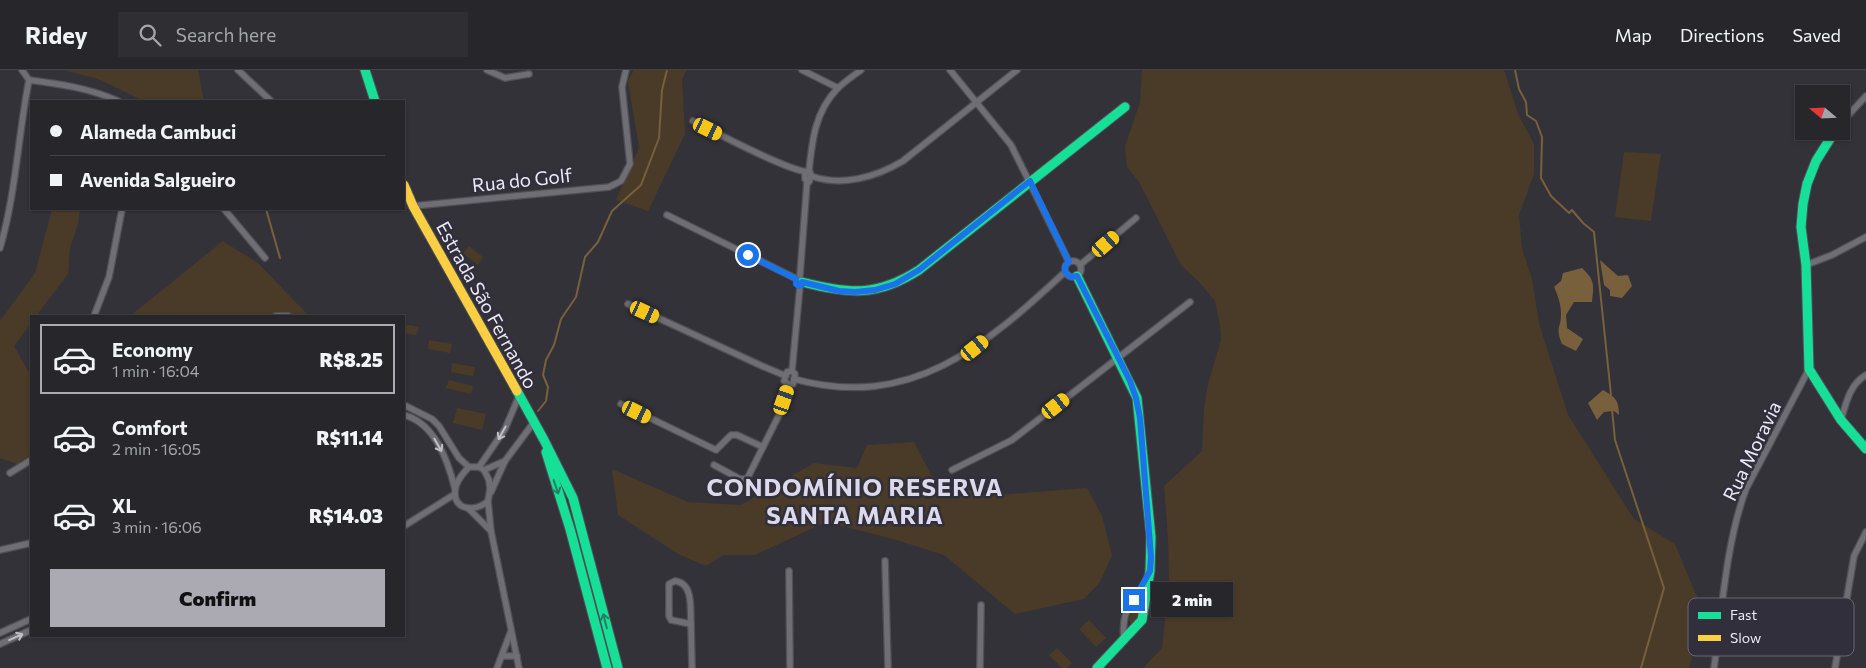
<!DOCTYPE html>
<html lang="en">
<head>
<meta charset="utf-8">
<style>
	body { margin:0; font-family:Commissioner,sans-serif; background:#2e2e33; color:#f1f3f6; height:100vh; display:flex; flex-direction:column; font-size:19px; white-space:nowrap }
	* { box-sizing:border-box; margin:0 }
	p { font-size:16px; color:#a4a5a9 }
	.icon { flex:none; width:28px; height:28px; fill:none; stroke:currentColor; stroke-width:2; stroke-linecap:round; stroke-linejoin:round }
	.map { position:relative; flex:1; overflow:hidden }
	.details { position:absolute; left:30px; top:245px; width:375px; height:322px; display:flex; flex-direction:column; background:#26262b; border-radius:0px; box-shadow:0 1px 4px #0004,0 0 0 1px #424347 }
	.details>* { flex:none }
	.top-card { position:absolute; left:30px; top:30px; width:375px; height:110px; border-radius:0px; box-shadow:0 1px 4px #0004,0 0 0 1px #424347; display:grid; align-content:center; height:110px; padding:0 20px; background:#26262b }
	.needle { width:32px; rotate:289deg }
	.controls { position:absolute; left:1795px; top:15px; display:grid; gap:10px }
	.controls a { display:grid; place-items:center; width:55px; height:55px; border-radius:0px; background:#26262b; box-shadow:0 1px 4px #0004,0 0 0 1px #424347; font-size:25px }
	.end { position:absolute; width:22px; height:22px; margin:-11px; border:6px solid #1a73e8; background:#fff; box-shadow:0 0 0 2px #fff }
	.from { border-radius:50% }
	.bubble { position:absolute; height:35px; border-radius:0px; background:#26262b; box-shadow:0 1px 4px #0004,0 0 0 1px #424347; font-size:16px; font-weight:800; line-height:35px; text-align:center }
	.car { position:absolute; width:15px; height:30px; margin:-15px -8px; border-radius:6px; box-shadow:0 0 4px 1px #0007; background:linear-gradient(#f5c518 24%,#345 0 40%,#f5c518 0 76%,#345 0 86%,#f5c518 0) }
	.top-card b { display:flex; align-items:center; gap:18px; height:48px; font-size:19px }
	.top-card b+b { border-top:1px solid #424347 }
	.top-card i { width:12px; height:12px; background:#f1f3f6 }
	ul { padding:9px 0 0; list-style:none }
	li { display:flex; align-items:center; gap:15px; height:70px; margin:0 10px 8px; padding:0 10px; border:2px solid transparent; border-radius:0px }
	li div { flex:1 }
	li b { display:block; font-size:19px }
	li em { font-style:normal; font-weight:800 }
	li.active { border-color:#abaab2 }
	li>.icon { width:45px; height:45px; stroke-width:1.5 }
	.cta { display:flex; gap:10px; margin-top:auto; padding:10px 20px }
	.cta a { flex:1; height:58px; border-radius:0px; background:#abaab2; color:#111; font-size:20px; font-weight:800; line-height:58px; text-align:center }
	header { display:flex; align-items:center; gap:30px; box-sizing:border-box; height:70px; padding:0 25px; background:#26262b; border-bottom:1px solid #424347 }
	header strong { font-size:24px }
	nav { display:flex; gap:28px; margin-inline-start:auto; font-size:18px }
	.search { width:350px; height:45px; background:#2e2e33; display:flex; align-items:center; gap:12px; box-sizing:border-box; padding:0 18px; border-radius:0px; color:#a4a5a9; font-size:19px }
	.map>svg:first-child { display:block }
	.green { fill:#493b27 }
	.water { fill:#78603c }
	.lines { fill:none; stroke-linecap:round; stroke-linejoin:round }
	.stream { stroke:#78603c; stroke-width:2 }
	.street-casing { stroke:#515057; stroke-width:8 }
	.fast-casing { stroke:#515057; stroke-width:11 }
	.slow-casing { stroke:#515057; stroke-width:11 }
	.street { stroke:#6f6e74; stroke-width:5.5 }
	.fast { stroke:#16e098; stroke-width:9 }
	.slow { stroke:#ffcf43; stroke-width:9 }
	.oneway { stroke:#c0bfc7 }
	.oneway2 { stroke:#257f65 }
	.route { stroke:#1a73e8; stroke-width:6 }
	.labels { text-anchor:middle; stroke-width:5; stroke-linejoin:round; paint-order:stroke }
	.street-label { font-size:19px; fill:#ebeaf3; stroke:#312f3c }
	.district-label { font-size:24px; font-weight:bold; letter-spacing:1px; fill:#dbd9ea; stroke:#312f3c }
	.key { fill:#312f3c; stroke:#696773; stroke-width:1 }
	.key-label { font-size:14px; fill:#ebeaf3 }
</style>
</head>
<body>
<header>
<strong>Ridey</strong>
<div class="search"><svg class="icon" aria-label="search" viewBox="0 0 24 24"><circle cx="10" cy="10" r="6"/><path d="M15 15l6 6"/></svg>Search here</div>
<nav><a>Map</a><a>Directions</a><a>Saved</a></nav>
</header>
<div class="map">
<svg width="1866" height="598" viewBox="0 0 1866 598">
	<rect width="100%" height="100%" fill="#333239"/>
	<!-- green -->
	<g class="green">
		<polygon points="64,0 198,0 204,31 144,31 98,9"/>
		<polygon points="634,0 687,0 682,9 685,64 648,141 616,130 639,78 628,11"/>
		<polygon points="1142,0 1504,0 1518,44 1534,74 1534,104 1519,145 1522,179 1532,209 1539,253 1568,345 1634,449 1675,474 1704,544 1689,598 1143,598 1162,578 1169,515 1168,468 1164,416 1202,381 1204,339 1208,314 1221,270 1220,255 1215,231 1200,213 1181,195 1139,112 1127,97 1125,76 1140,33"/>
		<polygon points="1624,82 1661,84 1651,151 1615,147"/>
		<polygon points="52,139 80,139 78,154 70,178 68,204 36,246 31,246 31,253 14,276 31,306 31,384 17,394 0,388 0,251 35,203"/>
		<polygon points="223,171 259,194 309,246 130,246"/>
		<polygon points="469,176 483,187 478,195 463,183"/>
		<polygon points="404,254 419,257 416,265 404,263"/>
		<polygon points="429,270 452,274 450,283 428,279"/>
		<polygon points="452,293 475,297 473,306 451,302"/>
		<polygon points="449,310 473,316 471,324 446,318"/>
		<polygon points="457,338 486,344 482,360 453,353"/>
		<polygon points="914,372 931,405 944,416 997,425 1087,418 1102,446 1112,485 1100,512 1084,529 1015,544 944,485 893,469 826,452 755,485 723,485 706,496 678,484 618,445 612,399 688,432 741,435 814,393 857,398 867,375"/>
		<path d="M 1139,535 L 1141,539 L 1140,545 L 1134,553 L 1131,554 L 1129,551 C 1130,544 1133,540 1139,535 Z"/>
		<polygon points="1089,550 1106,568 1096,577 1079,559"/>
		<polygon points="1057,578 1072,593 1067,598 1062,598 1049,585"/>
	</g>
	<!-- water -->
	<g class="water">
		<polygon points="1600,190 1618,206 1628,205 1632,216 1622,228 1610,226 1610,220 1604,215"/>
		<path d="M 1582,198 C 1595,210 1594,215 1592,232 L 1574,232 L 1566,245 L 1567,258 L 1583,269 L 1576,281 L 1562,274 C 1555,256 1561,259 1561,244 C 1561,234 1558,226 1554,217 L 1561,211 L 1563,203 Z"/>
		<path d="M 1603,320 C 1615,327 1619,330 1619,345 L 1614,341 L 1604,342 L 1597,350 L 1588,333 Z"/>
	</g>
	<g class="lines">
		<!-- stream -->
		<g class="stream">
			<polyline points="1515,0 1519,19 1526,32 1527,45 1536,51 1542,67 1541,108 1551,126 1569,143 1572,140 1583,153 1594,162 1611,325"/>
			<polyline points="266,139 280,188"/>
			<polyline points="1612,339 1615,370 1664,518 1641,598"/>
			<polyline points="538,341 546,331 548,317 543,305 546,290 554,275 561,249 576,227 585,187 598,172 612,141 641,115 659,68 662,20 667,0"/>
		</g>
		<defs>
			<g id="street">
				<polyline points="22,0 29,10"/>
				<polyline points="238,0 271,31"/>
				<polyline points="487,0 505,8 529,4"/>
				<polyline points="802,0 838,18"/>
				<polyline points="950,0 1011,75 1069,192"/>
				<path d="M 29,10 C 60,14 89,18 118,31"/>
				<path d="M 693,51 C 715,62 791,103 810,102 L 811,106 L 809,112 L 805,109 L 805,103"/>
				<polyline points="1841,53 1866,26"/>
				<path d="M 809,101 C 812,71 815,42 837,19 C 844,12 853,6 861,0"/>
				<path d="M 811,106 C 842,117 876,107 903,91 L 1017,0"/>
				<polyline points="413,136 609,117 621,111 630,94 622,17 626,0"/>
				<polyline points="224,139 265,188"/>
				<polyline points="667,145 797,209"/>
				<path d="M 0,178 C 16,123 18,66 29,10"/>
				<circle cx="1073" cy="199" r="8"/>
				<polyline points="1080,195 1136,148"/>
				<polyline points="1806,195 1832,185 1866,167"/>
				<polyline points="800,205 807,112"/>
				<polyline points="628,234 762,296 786,306"/>
				<polyline points="94,246 109,207 122,139"/>
				<polyline points="276,246 288,246"/>
				<polyline points="792,301 800,216"/>
				<polygon points="792,301 795,304 793,314 789,315 784,311 787,302"/>
				<path d="M 794,309 C 911,341 985,276 1065,202"/>
				<polyline points="621,334 716,380 731,365 737,365 763,377"/>
				<polyline points="404,335 432,349 439,356 459,388 469,397"/>
				<path d="M 404,345 C 435,353 448,391 455,419"/>
				<path d="M 1841,350 C 1846,333 1850,314 1866,305"/>
				<polyline points="714,395 740,409 747,409 779,345 789,315"/>
				<polyline points="479,397 505,359 519,326"/>
				<polyline points="484,400 505,391"/>
				<polyline points="952,400 1012,370 1190,232"/>
				<polyline points="10,403 31,390"/>
				<polyline points="491,422 505,391 534,352"/>
				<path d="M 488,431 C 476,442 454,441 455,422 C 455,413 463,403 469,397 L 479,397 L 484,400 L 489,410 L 490,419 L 488,431 L 491,461 L 519,598"/>
				<polyline points="468,438 491,461"/>
				<polyline points="404,456 455,424"/>
				<polyline points="0,480 31,473"/>
				<polyline points="885,491 888,598"/>
				<polyline points="789,501 790,598"/>
				<path d="M 675,511 C 694,513 690,540 691,554 L 671,550 L 669,546 L 669,514 Z"/>
				<polyline points="691,554 692,598"/>
				<polyline points="0,563 31,549"/>
				<path d="M 1124,571 C 1121,535 1132,539 1146,510"/>
				<polyline points="0,574 31,560"/>
				<polyline points="502,586 517,586"/>
				<polyline points="497,598 511,561"/>
				<polyline points="980,598 981,535"/>
				<path d="M 1714,598 C 1722,540 1726,473 1746,419 L 1809,299"/>
				<polyline points="1835,598 1854,486 1866,462"/>
			</g>
			<g id="fast">
				<polyline points="365,0 375,31"/>
				<polyline points="1835,61 1816,91 1807,114 1803,134 1801,157 1806,195 1809,299 1841,350 1866,379"/>
				<polyline points="1077,206 1137,328 1151,467 1150,501 1142,550 1097,598"/>
				<path d="M 802,212 C 849,224 877,227 919,200 L 1125,37"/>
				<polyline points="517,321 544,370 573,428 618,598"/>
				<polyline points="546,382 570,459 607,598"/>
			</g>
			<polyline id="slow" points="404,115 413,136 517,321"/>
		</defs>
		<!-- street casing -->
		<use href="#street" class="street-casing"/>
		<!-- fast casing -->
		<use href="#fast" class="fast-casing"/>
		<!-- slow casing -->
		<use href="#slow" class="slow-casing"/>
		<!-- street -->
		<use href="#street" class="street"/>
		<!-- fast -->
		<use href="#fast" class="fast"/>
		<!-- slow -->
		<use href="#slow" class="slow"/>
	</g>
	<!-- one-way arrows -->
	<defs><path id="oneway-shaft" d="M-6 0H5M1.5-3L5.5 0L1.5 3" fill="none" stroke-width="1.6" stroke-linecap="round" stroke-linejoin="round" transform="scale(1.25)"/></defs>
	<g class="oneway">
		<use href="#oneway-shaft" transform="translate(502 363) rotate(119)"/>
		<use href="#oneway-shaft" transform="translate(438 375) rotate(60)"/>
		<use href="#oneway-shaft" transform="translate(16 567) rotate(-24)"/>
	</g>
	<g class="oneway2">
		<use href="#oneway-shaft" transform="translate(556 417) rotate(71)"/>
		<use href="#oneway-shaft" transform="translate(605 551) rotate(-104)"/>
	</g>
	<g class="lines">
		<!-- route -->
		<polyline class="route" points="748,185 796,209 796,214 799,216 802,215 802,212 839,221 855,222 875,220 895,214 919,200 1030,111 1069,192 1065,196 1065,202 1071,207 1077,206 1130,311 1136,328 1140,348 1151,487 1150,501 1134,530"/>
	</g>
	<g class="labels">
		<!-- street labels -->
		<g class="street-label">
			<text transform="translate(522 110) rotate(-6)" y="7">Rua do Golf</text>
			<text transform="translate(487 235) rotate(61)" y="7">Estrada São Fernando</text>
			<text transform="translate(1752 381) rotate(-64)" y="7">Rua Moravia</text>
		</g>
		<!-- district labels -->
		<g class="district-label">
			<text x="855" y="426">CONDOMÍNIO RESERVA<tspan x="855" dy="28">SANTA MARIA</tspan></text>
		</g>
	</g>
	<!-- legend -->
	<rect x="1688" y="528" width="166" height="58" rx="8" class="key"/>
	<rect x="1698" y="542" width="23" height="7" fill="#16e098"/>
	<rect x="1698" y="565" width="23" height="6" fill="#ffcf43"/>
	<g class="key-label">
		<text x="1730" y="550">Fast</text>
		<text x="1730" y="573">Slow</text>
	</g>
</svg>
<div class="controls">
<a><svg class="needle" viewBox="-14 -14 28 28"><path d="M0-13l5 13h-10z" fill="#e53935"/><path d="M0 13l5-13h-10z" fill="#a4a5a9"/></svg></a>
</div>
<i class="end from" style="left:748px;top:185px"></i>
<i class="end" style="left:1134px;top:530px"></i>
<div class="bubble" style="left:1151px;top:512px;width:82px">2 min</div>
<i class="car" style="left:708px;top:59px;rotate:116deg"></i>
<i class="car" style="left:1106px;top:174px;rotate:49deg"></i>
<i class="car" style="left:645px;top:242px;rotate:115deg"></i>
<i class="car" style="left:975px;top:278px;rotate:51deg"></i>
<i class="car" style="left:784px;top:330px;rotate:19deg"></i>
<i class="car" style="left:1056px;top:336px;rotate:52deg"></i>
<i class="car" style="left:637px;top:342px;rotate:116deg"></i>
<div class="top-card">
<b><i class="from"></i>Alameda Cambuci</b>
<b><i></i>Avenida Salgueiro</b>
</div>
<section class="details">
<ul>
<li class="active"><svg class="icon" aria-label="car" viewBox="0 0 24 24"><path d="M5 17H2v-5l4-1 3-4h7l3 4 3 1v5h-3M9 17h6M6 11h13"/><circle cx="7" cy="17" r="2"/><circle cx="17" cy="17" r="2"/></svg><div><b>Economy</b><p>1 min · 16:04</p></div><em>R$8.25</em></li>
<li><svg class="icon" aria-label="car" viewBox="0 0 24 24"><path d="M5 17H2v-5l4-1 3-4h7l3 4 3 1v5h-3M9 17h6M6 11h13"/><circle cx="7" cy="17" r="2"/><circle cx="17" cy="17" r="2"/></svg><div><b>Comfort</b><p>2 min · 16:05</p></div><em>R$11.14</em></li>
<li><svg class="icon" aria-label="car" viewBox="0 0 24 24"><path d="M5 17H2v-5l4-1 3-4h7l3 4 3 1v5h-3M9 17h6M6 11h13"/><circle cx="7" cy="17" r="2"/><circle cx="17" cy="17" r="2"/></svg><div><b>XL</b><p>3 min · 16:06</p></div><em>R$14.03</em></li>
</ul>
<div class="cta"><a>Confirm</a></div>
</section>
</div>
</body>
</html>
